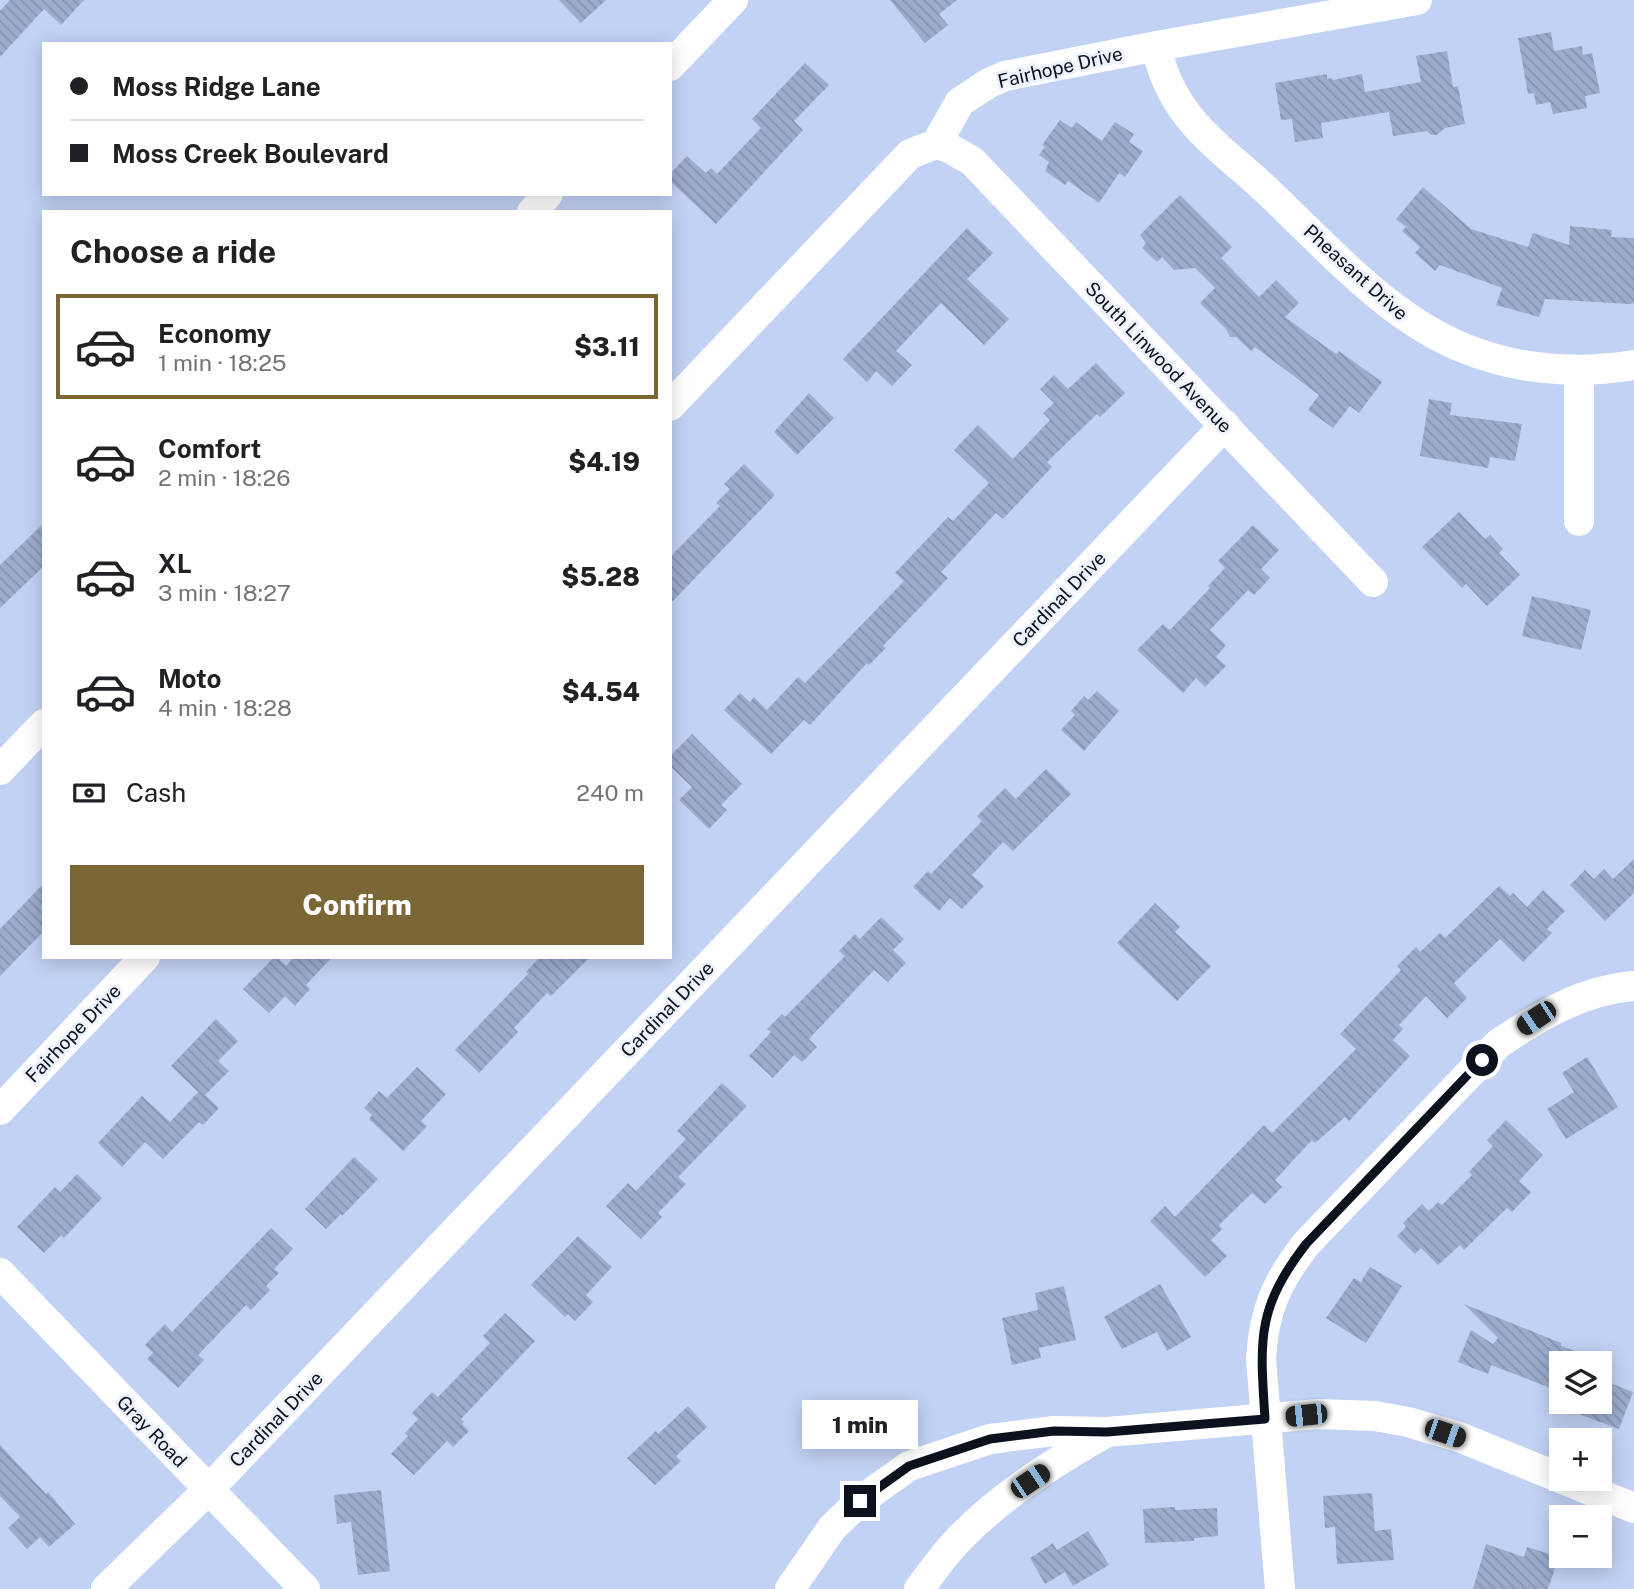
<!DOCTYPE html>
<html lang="en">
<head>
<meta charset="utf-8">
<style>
	body { margin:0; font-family:"Public Sans",sans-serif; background:#f2f2f2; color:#202124; height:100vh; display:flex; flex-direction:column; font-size:26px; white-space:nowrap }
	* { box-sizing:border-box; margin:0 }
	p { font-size:23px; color:#757577 }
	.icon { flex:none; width:38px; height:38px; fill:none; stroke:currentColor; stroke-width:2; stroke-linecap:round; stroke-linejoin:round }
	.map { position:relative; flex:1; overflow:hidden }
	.drawer { position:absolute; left:42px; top:210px; width:630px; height:749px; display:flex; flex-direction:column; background:#fff; border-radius:0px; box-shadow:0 4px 18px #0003 }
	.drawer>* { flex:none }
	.hud { position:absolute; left:42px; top:42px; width:630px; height:154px; border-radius:0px; box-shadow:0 4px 18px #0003; display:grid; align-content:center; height:154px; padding:0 28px; background:#fff }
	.fabs { position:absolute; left:1549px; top:1351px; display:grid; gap:14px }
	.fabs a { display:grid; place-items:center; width:63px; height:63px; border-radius:0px; background:#fff; box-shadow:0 4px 18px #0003; font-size:35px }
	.end { position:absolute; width:32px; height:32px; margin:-16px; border:9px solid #0c121d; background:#fff; box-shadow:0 0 0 4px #fff }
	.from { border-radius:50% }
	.bubble { position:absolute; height:49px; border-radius:0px; background:#fff; box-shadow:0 4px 18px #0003; font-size:23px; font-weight:800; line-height:49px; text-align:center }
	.car { position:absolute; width:21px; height:42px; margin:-21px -10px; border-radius:9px; box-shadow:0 0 5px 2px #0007; background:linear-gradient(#222 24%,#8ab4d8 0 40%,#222 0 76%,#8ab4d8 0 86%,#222 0) }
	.hud b { display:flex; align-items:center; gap:24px; height:66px; font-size:26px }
	.hud b+b { border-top:2px solid #e0e0e0 }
	.hud i { width:18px; height:18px; background:#202124 }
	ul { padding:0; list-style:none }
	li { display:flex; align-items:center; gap:21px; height:105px; margin:0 14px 10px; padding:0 14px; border:4px solid transparent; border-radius:0px }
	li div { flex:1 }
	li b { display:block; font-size:26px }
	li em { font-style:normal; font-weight:800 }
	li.current { border-color:#7b6635 }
	li>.icon { width:63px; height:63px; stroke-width:1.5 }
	h2 { padding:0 28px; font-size:32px; line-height:84px }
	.pay { display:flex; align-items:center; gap:18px; height:77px; padding:0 28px; font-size:26px }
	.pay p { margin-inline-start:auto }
	.action { display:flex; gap:14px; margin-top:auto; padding:14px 28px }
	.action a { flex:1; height:80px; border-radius:0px; background:#7b6635; color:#fff; font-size:28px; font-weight:800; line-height:80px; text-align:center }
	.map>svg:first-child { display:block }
	.building { fill:url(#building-back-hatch) }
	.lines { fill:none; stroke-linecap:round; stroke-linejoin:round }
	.minor { stroke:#fff; stroke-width:30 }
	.route { stroke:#0c121d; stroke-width:9 }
	.labels { text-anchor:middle; stroke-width:6; stroke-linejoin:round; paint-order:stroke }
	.street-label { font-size:19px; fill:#0c121d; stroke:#edf2fd }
</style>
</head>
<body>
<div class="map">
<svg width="1634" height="1589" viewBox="0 0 1634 1589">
	<defs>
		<pattern id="building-back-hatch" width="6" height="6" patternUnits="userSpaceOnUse" patternTransform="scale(1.75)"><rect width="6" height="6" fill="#9daccd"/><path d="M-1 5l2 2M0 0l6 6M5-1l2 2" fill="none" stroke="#8693b0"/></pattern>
	</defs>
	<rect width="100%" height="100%" fill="#c2d2f4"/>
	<!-- building -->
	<g class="building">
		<polygon points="10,0 84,0 61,25 44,9 0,57 0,11"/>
		<polygon points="559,0 606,0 581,23"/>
		<polygon points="890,0 957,0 939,14 948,25 925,43"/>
		<polygon points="1551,32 1554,51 1582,46 1583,55 1592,53 1600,93 1585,96 1587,108 1553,114 1550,102 1536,105 1534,93 1528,94 1518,38"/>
		<polygon points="1447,51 1453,87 1458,86 1465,124 1445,128 1437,135 1431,135 1427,131 1393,136 1389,112 1321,123 1323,138 1295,142 1292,119 1281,120 1275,83 1327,74 1327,79 1332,78 1333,80 1362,74 1365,92 1421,82 1416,56"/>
		<polygon points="805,63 829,85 794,121 803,130 716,224 670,181 670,174 687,156 706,173 711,168 717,174 761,128 752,119"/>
		<polygon points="1060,120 1072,128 1076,122 1102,141 1115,122 1134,134 1129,142 1143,151 1125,177 1119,173 1099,203 1068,181 1065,185 1045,171 1049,162 1039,155 1045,147 1042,145"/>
		<polygon points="1423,187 1471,229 1528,247 1533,233 1569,245 1570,226 1612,230 1611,237 1634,238 1634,303 1630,304 1545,299 1539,317 1496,305 1502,288 1440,265 1435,271 1415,253 1420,247 1402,231 1406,227 1396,219"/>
		<polygon points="1180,195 1232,247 1221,258 1259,297 1276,280 1299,303 1285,317 1329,349 1337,354 1339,351 1382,382 1359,413 1350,406 1333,428 1308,410 1319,395 1255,347 1251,351 1236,337 1230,337 1226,329 1200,303 1215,288 1195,268 1174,270 1162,257 1157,262 1142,248 1146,243 1140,235"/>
		<polygon points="967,228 993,253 967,279 1009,319 984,345 941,303 896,351 912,365 892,386 876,371 867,382 843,359"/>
		<polygon points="1096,363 1125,393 1100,417 1097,414 1047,462 1052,467 1003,519 996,513 941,572 948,578 883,646 886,648 869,665 867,663 810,725 804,720 771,754 724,710 740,693 750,702 754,697 767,710 798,677 805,683 904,581 895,573 948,517 953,521 989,483 954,450 978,425 1013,459 1050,420 1043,413 1054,403 1040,389 1054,375 1068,389"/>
		<polygon points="809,393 834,418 797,455 774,432"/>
		<polygon points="1429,399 1452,403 1450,415 1522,424 1515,461 1490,457 1488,468 1420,456"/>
		<polygon points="744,464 774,494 774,496 670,604 670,557 720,506 716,503 730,489 724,484"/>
		<polygon points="1459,512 1485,539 1490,535 1503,549 1499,553 1520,575 1487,606 1466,584 1462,588 1422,547"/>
		<polygon points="44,523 44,566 0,608 0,565"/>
		<polygon points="1253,525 1279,550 1261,569 1270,578 1254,595 1248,590 1210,630 1226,645 1216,657 1226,666 1205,687 1196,678 1183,693 1137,650 1163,624 1170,630 1210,588 1208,586 1225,568 1218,561"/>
		<polygon points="1532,596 1591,610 1581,650 1522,636"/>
		<polygon points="1097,691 1119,711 1084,751 1061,730 1075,715 1071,711 1084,696 1088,700"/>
		<polygon points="692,734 742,784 721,805 727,810 709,829 679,800 692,787 670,766 670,756"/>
		<polygon points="1046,769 1071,794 1013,851 1003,842 972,875 984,886 962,909 950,898 939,911 913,887 928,871 931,874 982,821 977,816 1005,788 1016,799"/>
		<polygon points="1634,859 1634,893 1605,921 1570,885 1585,870 1594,879 1604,869 1613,879"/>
		<polygon points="44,883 44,931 0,976 0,929"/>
		<polygon points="1499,886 1510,896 1513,893 1527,907 1543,890 1565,911 1547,929 1552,933 1523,962 1500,939 1454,983 1467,998 1447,1018 1426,996 1399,1025 1403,1029 1393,1040 1410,1056 1349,1121 1345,1117 1315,1143 1312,1140 1275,1180 1282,1187 1265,1204 1252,1193 1219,1225 1222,1229 1211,1240 1227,1256 1205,1277 1150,1221 1165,1206 1175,1217 1264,1125 1272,1133 1356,1049 1340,1034 1401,970 1397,966 1416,947 1420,952 1440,933 1445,938"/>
		<polygon points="1155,903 1180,927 1175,932 1211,966 1177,1001 1117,943"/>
		<polygon points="881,917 904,939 893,950 906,963 888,982 874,970 809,1039 817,1047 802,1062 794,1055 773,1078 749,1056 771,1032 767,1029 782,1014 785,1017 845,956 839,951 855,934 860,939"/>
		<polygon points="274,957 277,957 286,966 294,957 332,957 306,985 310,989 295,1006 285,996 269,1013 243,989"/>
		<polygon points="540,957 590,957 551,996 547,993 514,1028 518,1032 479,1073 455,1050 528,974 526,972"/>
		<polygon points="216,1019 238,1041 218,1061 229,1071 205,1095 219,1108 203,1125 199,1122 163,1159 145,1142 122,1167 98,1143 142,1096 170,1122 198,1092 171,1066"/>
		<polygon points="1587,1057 1618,1107 1566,1139 1547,1109 1574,1092 1562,1073"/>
		<polygon points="417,1067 446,1094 421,1121 427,1126 403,1151 369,1119 372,1115 364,1108 379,1091 387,1098"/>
		<polygon points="722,1083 747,1106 678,1177 686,1184 658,1213 662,1217 641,1239 606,1206 628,1183 636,1191 686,1139 677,1131"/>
		<polygon points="1506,1120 1543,1155 1519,1181 1531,1192 1512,1212 1507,1208 1464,1250 1460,1245 1438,1265 1421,1248 1415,1254 1397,1236 1406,1227 1403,1223 1422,1204 1429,1211 1438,1202 1442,1205 1472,1175 1469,1172 1493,1146 1487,1140"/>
		<polygon points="354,1157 378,1179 342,1216 341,1214 326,1229 305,1209"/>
		<polygon points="77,1174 102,1198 64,1238 61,1235 44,1253 17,1227 55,1187 60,1192"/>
		<polygon points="271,1228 293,1249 274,1269 279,1273 266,1286 270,1290 251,1310 246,1305 198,1355 204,1360 178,1388 147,1359 153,1353 145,1345 165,1324 172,1332"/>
		<polygon points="578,1236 612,1267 586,1295 593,1302 575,1321 568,1314 565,1317 531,1285"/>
		<polygon points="1370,1267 1402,1286 1366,1343 1326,1318 1354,1278 1361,1282"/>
		<polygon points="1160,1284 1191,1337 1167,1351 1157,1332 1122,1349 1104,1317"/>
		<polygon points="1064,1286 1076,1340 1039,1348 1041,1358 1012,1365 1002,1318 1038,1310 1035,1293"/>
		<polygon points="1464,1304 1561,1343 1561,1346 1603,1361 1602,1363 1561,1363 1561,1392 1491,1365 1488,1374 1458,1362 1471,1330 1493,1344 1498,1338"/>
		<polygon points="505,1313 535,1341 461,1419 464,1422 462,1424 469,1431 453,1447 447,1441 414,1475 391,1454 408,1436 405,1433 418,1419 412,1413 432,1392 438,1397 490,1343 483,1336"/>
		<polygon points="1600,1379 1633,1392 1619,1429 1552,1404 1553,1402 1600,1402"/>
		<polygon points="688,1406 707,1427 676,1456 681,1461 655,1485 627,1458 656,1431 658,1434"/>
		<polygon points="0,1445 46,1494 48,1492 75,1524 49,1547 40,1537 27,1549 8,1528 20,1517 0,1496"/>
		<polygon points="381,1490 390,1571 358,1575 351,1522 337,1524 334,1495"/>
		<polygon points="1372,1493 1375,1531 1391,1529 1394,1560 1337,1564 1335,1527 1325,1528 1323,1496"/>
		<polygon points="1175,1507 1175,1510 1217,1508 1218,1536 1194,1538 1194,1541 1145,1543 1143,1509"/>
		<polygon points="1088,1531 1109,1565 1073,1586 1065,1572 1045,1584 1030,1558 1053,1543 1057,1550"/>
		<polygon points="1486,1544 1524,1557 1527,1547 1559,1557 1548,1589 1473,1589"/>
	</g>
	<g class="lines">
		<!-- minor -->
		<g class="minor">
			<path d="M 1157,46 C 1160,69 1170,90 1183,109 C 1204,139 1237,163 1263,187 C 1324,244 1388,319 1466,349 C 1521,371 1577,374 1634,365"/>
			<polyline points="670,66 733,0"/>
			<polyline points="936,144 949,148 972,161 1373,582"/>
			<polyline points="532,212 548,194"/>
			<polyline points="1579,370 1579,521"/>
			<polyline points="670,406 910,154 936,144 960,102 989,83 1005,76 1157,46 1417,0"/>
			<polyline points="0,770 44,724"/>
			<polyline points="0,1110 145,957"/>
			<polyline points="0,1273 305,1589"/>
			<polyline points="106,1589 209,1489 1225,425"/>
			<polyline points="790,1589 832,1528 860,1501 909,1466 990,1439 1054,1431 1107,1432 1318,1414 1375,1416 1408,1422 1459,1437 1634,1508"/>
			<path d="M 919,1589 C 929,1576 939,1562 949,1550 C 992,1501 1051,1464 1107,1432"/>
			<path d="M 1280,1589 L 1261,1359 C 1264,1310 1276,1283 1306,1244 L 1498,1044 C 1539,1016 1583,990 1634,986"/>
		</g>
	</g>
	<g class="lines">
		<!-- route -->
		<path class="route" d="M 860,1501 L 909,1466 L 990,1439 L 1054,1431 L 1107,1432 L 1265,1419 C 1260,1340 1256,1309 1306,1244 L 1482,1060"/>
	</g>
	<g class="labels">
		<!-- street labels -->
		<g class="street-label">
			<text transform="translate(1060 67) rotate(-13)" y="7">Fairhope Drive</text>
			<text transform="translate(1356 272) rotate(42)" y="7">Pheasant Drive</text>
			<text transform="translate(1159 357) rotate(46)" y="7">South Linwood Avenue</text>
			<text transform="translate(1059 599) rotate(-46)" y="7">Cardinal Drive</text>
			<text transform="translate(667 1009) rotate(-46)" y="7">Cardinal Drive</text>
			<text transform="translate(73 1033) rotate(-46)" y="7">Fairhope Drive</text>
			<text transform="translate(276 1419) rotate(-46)" y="7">Cardinal Drive</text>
			<text transform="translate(152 1431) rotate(46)" y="7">Gray Road</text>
		</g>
	</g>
</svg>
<div class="fabs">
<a><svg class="icon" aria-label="layers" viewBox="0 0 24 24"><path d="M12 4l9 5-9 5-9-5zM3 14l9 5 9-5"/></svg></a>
<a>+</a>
<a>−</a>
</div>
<i class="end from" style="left:1482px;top:1060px"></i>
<i class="end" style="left:860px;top:1501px"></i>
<div class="bubble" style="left:802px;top:1400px;width:116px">1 min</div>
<i class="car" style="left:1536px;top:1018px;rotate:236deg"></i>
<i class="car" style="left:1306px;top:1415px;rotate:264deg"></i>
<i class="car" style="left:1445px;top:1433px;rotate:109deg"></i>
<i class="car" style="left:1030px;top:1481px;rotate:56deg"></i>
<div class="hud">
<b><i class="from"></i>Moss Ridge Lane</b>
<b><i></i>Moss Creek Boulevard</b>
</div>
<section class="drawer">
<h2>Choose a ride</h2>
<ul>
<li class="current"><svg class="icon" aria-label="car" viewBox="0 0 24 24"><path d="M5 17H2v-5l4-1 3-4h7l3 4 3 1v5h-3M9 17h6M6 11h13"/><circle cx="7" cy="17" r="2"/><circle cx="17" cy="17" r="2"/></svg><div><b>Economy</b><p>1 min · 18:25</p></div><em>$3.11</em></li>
<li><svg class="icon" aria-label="car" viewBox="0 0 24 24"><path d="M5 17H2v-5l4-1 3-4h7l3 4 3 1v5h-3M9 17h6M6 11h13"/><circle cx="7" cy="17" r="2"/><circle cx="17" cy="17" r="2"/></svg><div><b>Comfort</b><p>2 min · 18:26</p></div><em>$4.19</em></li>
<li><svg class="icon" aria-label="car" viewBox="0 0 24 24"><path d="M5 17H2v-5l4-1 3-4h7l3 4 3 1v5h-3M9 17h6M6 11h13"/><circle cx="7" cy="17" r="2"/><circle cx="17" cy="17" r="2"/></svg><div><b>XL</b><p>3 min · 18:27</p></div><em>$5.28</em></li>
<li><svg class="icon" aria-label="car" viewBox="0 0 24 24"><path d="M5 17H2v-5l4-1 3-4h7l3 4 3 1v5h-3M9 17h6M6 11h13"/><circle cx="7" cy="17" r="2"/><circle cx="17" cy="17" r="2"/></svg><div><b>Moto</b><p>4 min · 18:28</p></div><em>$4.54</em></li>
</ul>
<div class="pay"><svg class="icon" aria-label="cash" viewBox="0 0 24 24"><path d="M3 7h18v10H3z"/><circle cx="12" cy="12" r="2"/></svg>Cash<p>240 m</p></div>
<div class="action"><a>Confirm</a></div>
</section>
</div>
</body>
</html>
